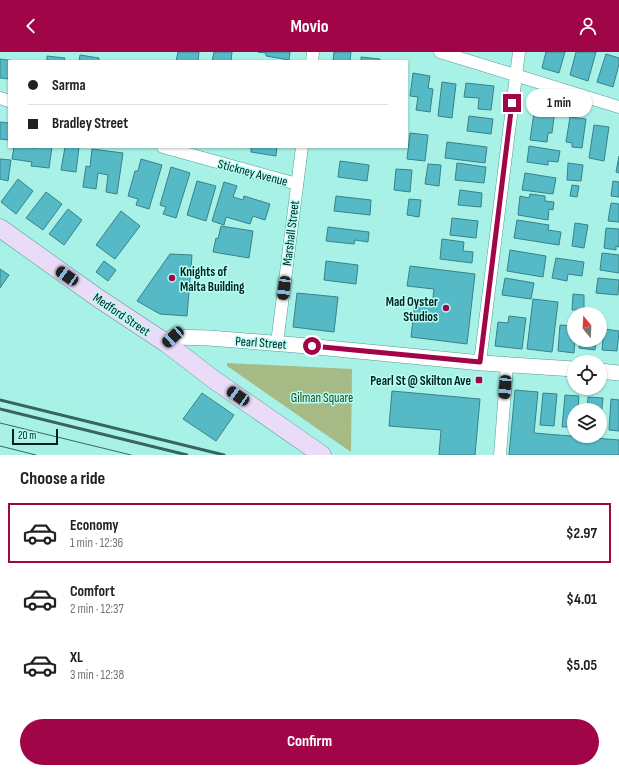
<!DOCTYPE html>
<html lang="en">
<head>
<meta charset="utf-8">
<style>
	body { margin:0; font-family:"Sofia Sans Condensed",sans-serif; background:#f2f2f2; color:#202124; height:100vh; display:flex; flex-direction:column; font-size:15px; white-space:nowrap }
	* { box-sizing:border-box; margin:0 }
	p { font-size:13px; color:#757577 }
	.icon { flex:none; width:22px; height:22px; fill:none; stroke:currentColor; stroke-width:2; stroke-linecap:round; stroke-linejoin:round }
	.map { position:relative; height:403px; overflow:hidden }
	.drawer { display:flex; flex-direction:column; background:#fff; flex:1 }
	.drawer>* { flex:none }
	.hud { position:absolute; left:8px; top:8px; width:400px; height:88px; border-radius:0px; box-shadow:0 1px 3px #0004; display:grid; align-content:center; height:88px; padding:0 20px; background:#fff }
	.needle { width:26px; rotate:342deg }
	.controls { position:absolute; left:567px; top:255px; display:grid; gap:8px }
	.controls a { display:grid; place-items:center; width:40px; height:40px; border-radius:50%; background:#fff; box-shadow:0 1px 3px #0004; font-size:20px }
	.scale { position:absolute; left:12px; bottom:10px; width:46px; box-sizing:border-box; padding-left:4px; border:2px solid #03221f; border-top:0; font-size:11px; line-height:14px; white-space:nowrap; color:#03221f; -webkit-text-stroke:3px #b5fef4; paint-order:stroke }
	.end { position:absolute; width:18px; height:18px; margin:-9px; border:5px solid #a00548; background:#fff; box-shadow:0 0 0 2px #fff }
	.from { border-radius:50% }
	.bubble { position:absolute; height:28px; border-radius:14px; background:#fff; box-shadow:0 1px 3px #0004; font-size:13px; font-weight:700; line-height:28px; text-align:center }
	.car { position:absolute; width:12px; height:24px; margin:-12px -6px; border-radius:5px; box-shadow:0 0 3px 1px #0007; background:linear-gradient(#222 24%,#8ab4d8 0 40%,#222 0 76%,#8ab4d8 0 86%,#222 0) }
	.hud b { display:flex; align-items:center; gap:14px; height:38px; font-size:15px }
	.hud b+b { border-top:1px solid #e0e0e0 }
	.hud i { width:10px; height:10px; background:#202124 }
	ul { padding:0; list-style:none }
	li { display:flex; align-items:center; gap:12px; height:60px; margin:0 8px 6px; padding:0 12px; border:2px solid transparent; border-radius:0px }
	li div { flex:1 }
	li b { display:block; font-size:15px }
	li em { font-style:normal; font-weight:700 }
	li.current { border-color:#a00548 }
	li>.icon { width:36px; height:36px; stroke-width:1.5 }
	h2 { padding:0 20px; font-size:18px; line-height:48px }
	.cta { display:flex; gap:8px; margin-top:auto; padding:8px 20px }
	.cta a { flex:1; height:46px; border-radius:24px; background:#a00548; color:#fff; font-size:16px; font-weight:700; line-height:46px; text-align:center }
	header { display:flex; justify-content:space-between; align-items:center; height:52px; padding:0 20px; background:#a00548; color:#fff; font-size:18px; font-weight:700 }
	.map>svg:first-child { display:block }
	.green { fill:#a5ba84 }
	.building { fill:#55bac6; stroke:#38828a }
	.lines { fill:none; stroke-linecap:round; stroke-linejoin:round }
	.minor-casing { stroke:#559c94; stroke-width:13 }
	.tertiary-casing { stroke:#559c94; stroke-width:16 }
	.secondary-casing { stroke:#559c94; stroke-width:19 }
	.minor { stroke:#fff; stroke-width:12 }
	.tertiary { stroke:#fff; stroke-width:15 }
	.secondary { stroke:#eadcf8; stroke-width:18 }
	.tram { stroke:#38645f; stroke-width:1 }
	.rail { stroke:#38645f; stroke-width:3 }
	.route { stroke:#a00548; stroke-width:5 }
	.poi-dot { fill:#a00548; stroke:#b5fef4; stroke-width:1.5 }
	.labels { text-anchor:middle; stroke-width:3; stroke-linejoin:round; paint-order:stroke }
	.street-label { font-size:13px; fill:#03221f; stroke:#b5fef4 }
	.poi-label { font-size:13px; font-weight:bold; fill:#03221f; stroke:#b5fef4; text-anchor:end }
	.park-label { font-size:13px; fill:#30400e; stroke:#b5fef4 }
</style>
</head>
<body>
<header><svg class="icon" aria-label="back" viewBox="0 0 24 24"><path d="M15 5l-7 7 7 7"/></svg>Movio<svg class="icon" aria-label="person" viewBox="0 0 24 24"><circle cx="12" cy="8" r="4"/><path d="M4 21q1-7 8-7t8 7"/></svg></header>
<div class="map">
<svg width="619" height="403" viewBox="0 0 619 403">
	<rect width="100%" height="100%" fill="#a8f1e7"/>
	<!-- green -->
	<polygon class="green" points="227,311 352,317 351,400 227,314"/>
	<!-- building -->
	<g class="building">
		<polygon points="178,0 199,0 198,9 176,9"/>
		<polygon points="214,0 232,0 231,9 212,9"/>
		<polygon points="258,0 290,0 289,8 266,4 266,1"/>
		<polygon points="334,0 351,0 350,9 333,9"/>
		<polygon points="546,0 565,0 559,21 542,16"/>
		<polygon points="576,0 596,0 588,29 570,23"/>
		<polygon points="606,2 619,6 619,12 613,35 597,30"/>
		<polygon points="80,3 99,6 99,9 79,9"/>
		<polygon points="47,4 65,6 64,9 47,9"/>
		<polygon points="361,5 380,7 380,9 361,9"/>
		<polygon points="0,7 16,9 9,9 9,27 0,26"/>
		<polygon points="413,21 430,24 428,36 433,37 430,60 416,58 418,45 410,44"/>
		<polygon points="442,30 456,32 452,66 438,64"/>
		<polygon points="466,31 494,34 491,58 478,57 479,46 464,45"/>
		<polygon points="535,54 555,57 552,81 548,81 547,90 530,88"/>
		<polygon points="469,64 493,67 491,82 467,79"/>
		<polygon points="570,65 586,67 582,96 572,95 572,91 566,90"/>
		<polygon points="0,70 9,71 9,88 0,87"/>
		<polygon points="594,73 609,75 604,109 589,106"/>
		<polygon points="410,81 428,83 425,109 407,107"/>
		<polygon points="447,90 487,95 485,111 445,106"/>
		<polygon points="529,94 560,99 558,110 548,109 548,113 527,110"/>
		<polygon points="14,95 36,96 37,95 52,95 49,116 31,114 32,110 12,107"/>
		<polygon points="65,95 79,95 76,120 61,118"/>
		<polygon points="251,95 277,95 276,104 251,100"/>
		<polygon points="92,97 123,101 117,142 106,140 108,123 98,121 96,137 83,135 86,114 90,115"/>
		<polygon points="619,104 619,121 616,120"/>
		<polygon points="0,107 11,108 8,129 0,127"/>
		<polygon points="141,107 162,113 149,157 136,153 138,147 128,144 135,119 138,119"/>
		<polygon points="340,109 369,113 367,129 338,125"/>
		<polygon points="457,111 486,115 484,131 455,128"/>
		<polygon points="568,111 583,113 581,129 567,128"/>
		<polygon points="428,112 441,113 439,134 425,132"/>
		<polygon points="171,115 190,121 176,166 163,162 166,155 160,153"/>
		<polygon points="396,117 412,118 410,140 394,138"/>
		<polygon points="525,121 556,126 553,142 522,138"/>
		<polygon points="18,127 33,139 16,162 1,150"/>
		<polygon points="197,129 216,134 206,169 187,163"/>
		<polygon points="613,129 619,130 619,145 611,144"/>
		<polygon points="224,130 237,134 233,145 243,148 244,144 270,152 265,168 253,164 250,172 226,165 224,173 212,169"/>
		<polygon points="572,133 579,134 577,145 570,144"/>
		<polygon points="460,138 482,141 481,155 458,153"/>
		<polygon points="46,140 62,152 43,178 26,166"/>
		<polygon points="530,142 545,144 545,149 554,150 553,158 549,157 548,168 518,163 520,144 529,146"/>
		<polygon points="336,144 371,148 370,163 334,159"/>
		<polygon points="409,147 421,148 419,165 407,163"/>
		<polygon points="611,151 619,152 619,170 608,169"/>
		<polygon points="68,157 82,168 64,193 49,182"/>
		<polygon points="121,159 140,174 115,207 96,193"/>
		<polygon points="452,166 478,169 476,186 450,183"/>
		<polygon points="517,168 549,173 548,178 561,180 559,193 514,186"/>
		<polygon points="575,171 588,173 584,196 572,194"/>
		<polygon points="221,174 253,179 249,206 213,200 216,186 218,187"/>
		<polygon points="328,175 369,180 368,190 355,188 354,192 326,189"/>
		<polygon points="606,176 619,177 619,195 616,194 616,198 604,196"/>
		<polygon points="442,187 464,190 463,199 473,200 472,211 440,207"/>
		<polygon points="510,198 546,204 543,225 507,219"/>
		<polygon points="602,201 619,203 619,221 600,218"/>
		<polygon points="170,202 192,203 187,264 160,262 137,249"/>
		<polygon points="556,206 584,210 582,224 568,222 567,229 552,226"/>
		<polygon points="104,209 116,218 108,229 96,220"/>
		<polygon points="326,209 358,213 356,232 324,228"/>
		<polygon points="410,214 475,222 467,292 411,285 415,250 432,253 434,237 407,234"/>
		<polygon points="0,217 9,223 0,236"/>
		<polygon points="505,226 534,231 531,247 502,243"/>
		<polygon points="598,226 619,228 618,243 596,241"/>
		<polygon points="297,241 338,245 334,280 293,275"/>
		<polygon points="573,242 584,243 584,258 572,258"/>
		<polygon points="533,247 558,250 552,300 527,297"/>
		<polygon points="509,264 526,266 522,297 495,294 498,270 508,271"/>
		<polygon points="560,273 574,274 574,288 575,288 574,301 558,299"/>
		<polygon points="604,277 619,279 617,299 602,298"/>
		<polygon points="580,288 596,288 595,298 579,296"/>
		<polygon points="515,338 538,340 534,381 619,388 619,403 509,403"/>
		<polygon points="392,339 480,347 475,403 439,403 441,378 389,374"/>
		<polygon points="202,341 234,363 216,389 183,367"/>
		<polygon points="543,341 557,342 554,374 540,373"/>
		<polygon points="565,343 579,344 578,358 574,358 574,375 562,375"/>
		<polygon points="588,345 603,346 600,376 600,358 587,358"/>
		<polygon points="611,347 619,348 619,379 609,378"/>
	</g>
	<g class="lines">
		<defs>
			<g id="minor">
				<polyline points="440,0 619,55"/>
				<polyline points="312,9 313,0"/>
				<polyline points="0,46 9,49"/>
				<polyline points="163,95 297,132"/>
				<polyline points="277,291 302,95"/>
				<polyline points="480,310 519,0"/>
				<polyline points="500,403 507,313"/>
			</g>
			<g id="tertiary">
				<polyline points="166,291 173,285 209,286 296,293 482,311 574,317"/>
				<polyline points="600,319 619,321"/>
			</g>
			<polyline id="secondary" points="0,176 98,246 166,291 213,327 322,403"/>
		</defs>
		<!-- minor casing -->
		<use href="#minor" class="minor-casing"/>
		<!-- tertiary casing -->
		<use href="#tertiary" class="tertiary-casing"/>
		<!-- secondary casing -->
		<use href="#secondary" class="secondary-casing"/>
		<!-- minor -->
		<use href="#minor" class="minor"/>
		<!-- tertiary -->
		<use href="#tertiary" class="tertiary"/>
		<!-- secondary -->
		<use href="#secondary" class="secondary"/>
		<!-- tram -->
		<g class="tram">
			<polyline points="0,371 131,403"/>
			<polyline points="0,394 36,403"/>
		</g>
		<!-- rail -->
		<g class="rail">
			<polyline points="0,348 224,403"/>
			<polyline points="0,357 187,403"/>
		</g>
	</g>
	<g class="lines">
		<!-- route -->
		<polyline class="route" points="312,294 480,310 512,51"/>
	</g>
	<!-- markers -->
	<g class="poi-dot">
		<circle cx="172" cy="226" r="4"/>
		<circle cx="446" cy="256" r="4"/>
		<rect x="475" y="324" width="8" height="8" rx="2"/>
	</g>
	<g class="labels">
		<!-- street labels -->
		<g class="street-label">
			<text transform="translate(253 120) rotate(15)" y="5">Stickney Avenue</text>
			<text transform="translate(290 181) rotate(-83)" y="5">Marshall Street</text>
			<text transform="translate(122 262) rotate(34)" y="5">Medford Street</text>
			<text transform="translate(261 290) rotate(4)" y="5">Pearl Street</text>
		</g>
		<!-- poi labels -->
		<g class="poi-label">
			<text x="180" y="224" text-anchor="start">Knights of<tspan x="180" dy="15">Malta Building</tspan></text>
			<text x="438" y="254">Mad Oyster<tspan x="438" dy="15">Studios</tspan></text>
			<text x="471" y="333">Pearl St @ Skilton Ave</text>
		</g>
		<!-- park labels -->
		<g class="park-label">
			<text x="322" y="350">Gilman Square</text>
		</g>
	</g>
</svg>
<div class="controls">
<a><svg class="needle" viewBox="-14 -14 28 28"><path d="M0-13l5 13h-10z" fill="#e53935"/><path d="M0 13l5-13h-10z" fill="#757577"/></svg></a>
<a><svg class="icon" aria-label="locate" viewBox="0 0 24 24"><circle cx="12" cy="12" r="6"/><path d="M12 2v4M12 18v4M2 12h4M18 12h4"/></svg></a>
<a><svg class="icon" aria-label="layers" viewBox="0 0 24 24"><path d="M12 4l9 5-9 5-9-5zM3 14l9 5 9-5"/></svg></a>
</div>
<div class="scale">20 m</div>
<i class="end from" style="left:312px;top:294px"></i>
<i class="end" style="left:512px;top:51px"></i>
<div class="bubble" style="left:526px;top:37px;width:66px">1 min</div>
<i class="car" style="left:67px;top:224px;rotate:305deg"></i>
<i class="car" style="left:284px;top:236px;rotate:187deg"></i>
<i class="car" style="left:173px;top:285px;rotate:228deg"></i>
<i class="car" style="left:505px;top:335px;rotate:185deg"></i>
<i class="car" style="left:238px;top:344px;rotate:305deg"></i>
<div class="hud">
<b><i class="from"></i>Sarma</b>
<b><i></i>Bradley Street</b>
</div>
</div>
<section class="drawer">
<h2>Choose a ride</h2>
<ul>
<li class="current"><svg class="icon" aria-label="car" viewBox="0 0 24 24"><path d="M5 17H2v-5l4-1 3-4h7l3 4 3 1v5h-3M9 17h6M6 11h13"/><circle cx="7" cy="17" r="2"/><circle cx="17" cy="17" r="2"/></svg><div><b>Economy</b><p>1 min · 12:36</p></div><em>$2.97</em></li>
<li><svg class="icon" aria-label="car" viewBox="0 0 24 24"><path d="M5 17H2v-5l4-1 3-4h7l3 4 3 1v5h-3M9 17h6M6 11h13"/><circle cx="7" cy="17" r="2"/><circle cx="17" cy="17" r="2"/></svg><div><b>Comfort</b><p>2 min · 12:37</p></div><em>$4.01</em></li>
<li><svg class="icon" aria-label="car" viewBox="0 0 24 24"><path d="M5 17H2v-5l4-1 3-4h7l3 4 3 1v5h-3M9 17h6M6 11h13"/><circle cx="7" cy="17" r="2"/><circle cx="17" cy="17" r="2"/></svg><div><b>XL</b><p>3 min · 12:38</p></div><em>$5.05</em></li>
</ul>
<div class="cta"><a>Confirm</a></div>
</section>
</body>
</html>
